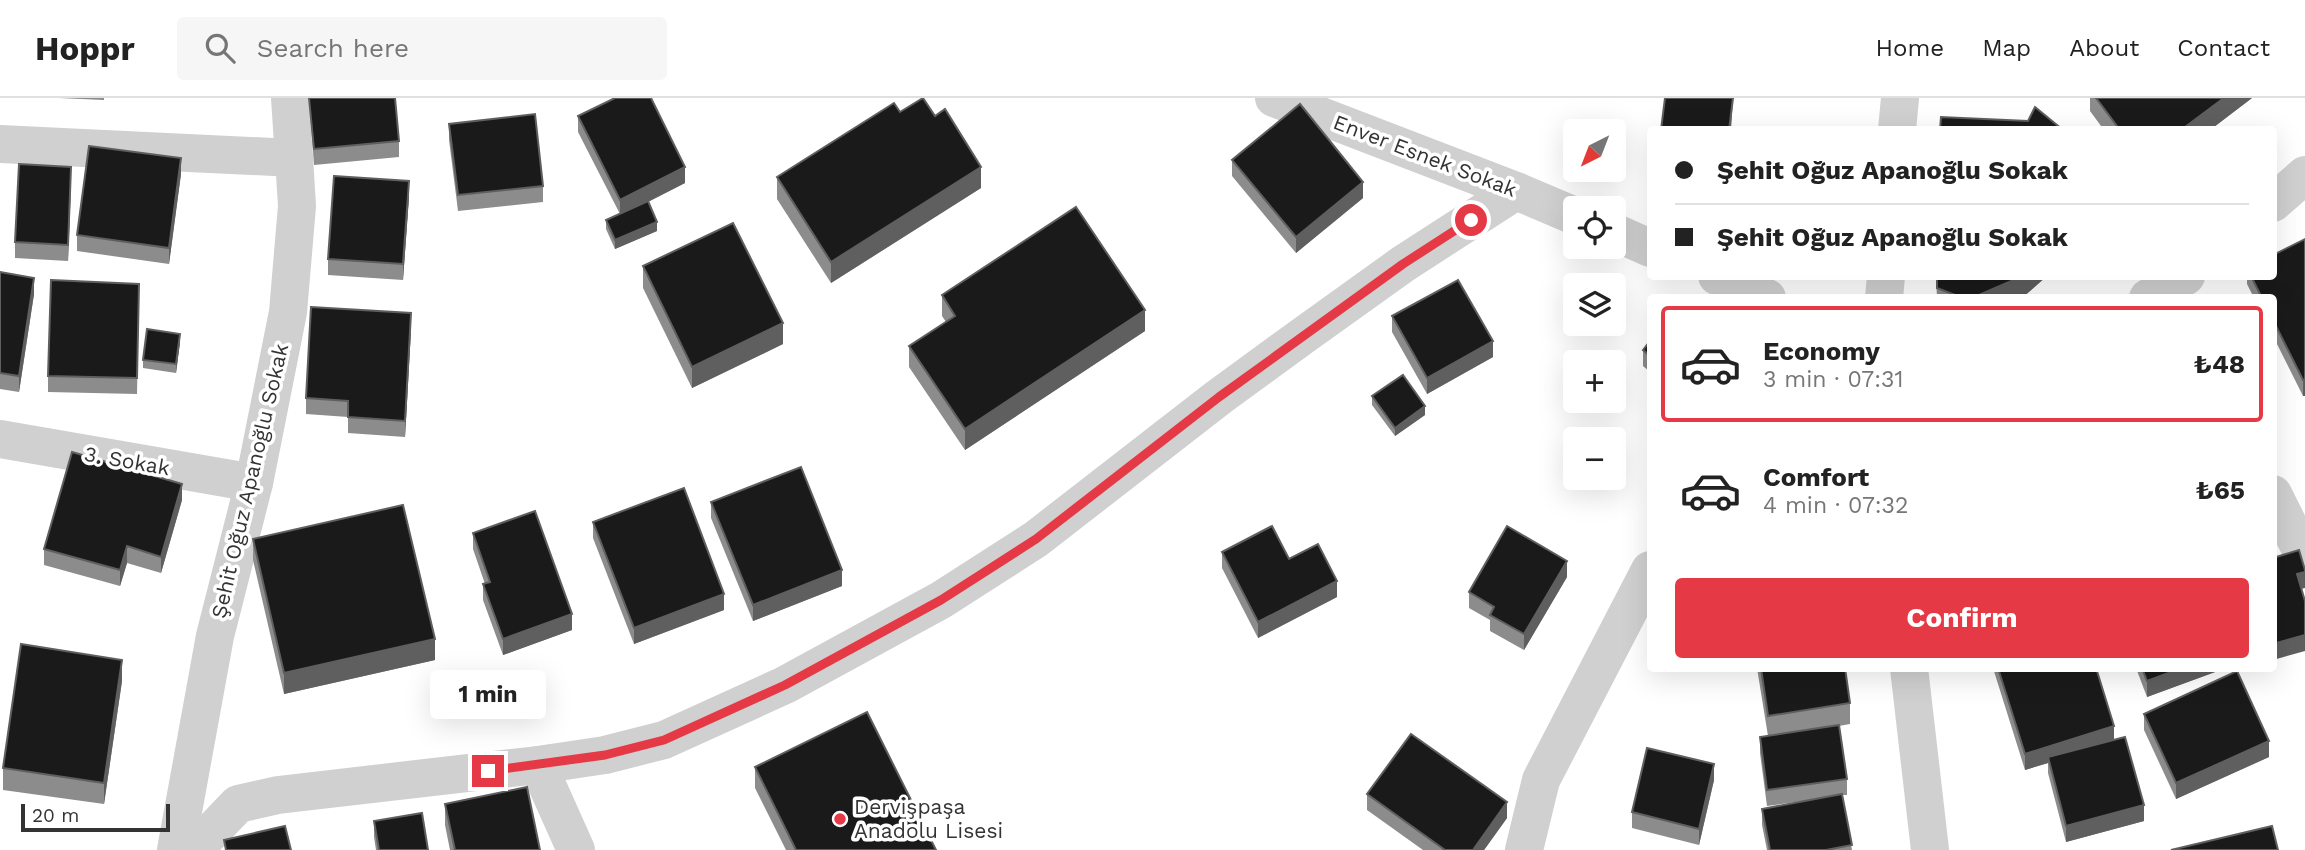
<!DOCTYPE html>
<html lang="en">
<head>
<meta charset="utf-8">
<style>
	body { margin:0; font-family:"Work Sans",sans-serif; background:#f6f6f6; color:#222; height:100vh; display:flex; flex-direction:column; font-size:26px; white-space:nowrap }
	* { box-sizing:border-box; margin:0 }
	p { font-size:23px; color:#767676 }
	.icon { flex:none; width:38px; height:38px; fill:none; stroke:currentColor; stroke-width:2; stroke-linecap:round; stroke-linejoin:round }
	.map { position:relative; flex:1; overflow:hidden }
	.details { position:absolute; left:1647px; top:196px; width:630px; height:378px; display:flex; flex-direction:column; background:#fff; border-radius:7px; box-shadow:0 7px 28px #0002 }
	.details>* { flex:none }
	.guide { position:absolute; left:1647px; top:28px; width:630px; height:154px; border-radius:7px; box-shadow:0 7px 28px #0002; display:grid; align-content:center; height:154px; padding:0 28px; background:#fff }
	.needle { width:46px; rotate:222deg }
	.fabs { position:absolute; left:1563px; top:21px; display:grid; gap:14px }
	.fabs a { display:grid; place-items:center; width:63px; height:63px; border-radius:7px; background:#fff; box-shadow:0 7px 28px #0002; font-size:35px }
	.scale { position:absolute; left:21px; bottom:18px; width:149px; box-sizing:border-box; padding-left:7px; border:4px solid #333; border-top:0; font-size:19px; line-height:24px; white-space:nowrap; color:#333; -webkit-text-stroke:5px #fff; paint-order:stroke }
	.end { position:absolute; width:32px; height:32px; margin:-16px; border:9px solid #e63946; background:#fff; box-shadow:0 0 0 4px #fff }
	.from { border-radius:50% }
	.bubble { position:absolute; height:49px; border-radius:7px; background:#fff; box-shadow:0 7px 28px #0002; font-size:23px; font-weight:700; line-height:49px; text-align:center }
	.guide b { display:flex; align-items:center; gap:24px; height:66px; font-size:26px }
	.guide b+b { border-top:2px solid #e0e0e0 }
	.guide i { width:18px; height:18px; background:#222 }
	ul { padding:12px 0 0; list-style:none }
	li { display:flex; align-items:center; gap:21px; height:116px; margin:0 14px 10px; padding:0 14px; border:4px solid transparent; border-radius:7px }
	li div { flex:1 }
	li b { display:block; font-size:26px }
	li em { font-style:normal; font-weight:700 }
	li.selected { border-color:#e63946 }
	li>.icon { width:63px; height:63px; stroke-width:1.5 }
	.button { display:flex; gap:14px; margin-top:auto; padding:14px 28px }
	.button a { flex:1; height:80px; border-radius:7px; background:#e63946; color:#fff; font-size:28px; font-weight:700; line-height:80px; text-align:center }
	header { display:flex; align-items:center; gap:42px; box-sizing:border-box; height:98px; padding:0 35px; background:#fff; border-bottom:2px solid #e0e0e0 }
	header strong { font-size:33px }
	nav { display:flex; gap:38px; margin-inline-start:auto; font-size:24px }
	.search { width:490px; height:63px; background:#f6f6f6; display:flex; align-items:center; gap:18px; box-sizing:border-box; padding:0 24px; border-radius:7px; color:#767676; font-size:26px }
	.map>svg:first-child { display:block }
	.lines { fill:none; stroke-linecap:round; stroke-linejoin:round }
	.minor { stroke:#d0d0d0; stroke-width:38 }
	.tertiary { stroke:#d0d0d0; stroke-width:38 }
	.wall { fill:#8c8c8c }
	.shaded-wall { fill:#5f5f5f }
	.building { fill:#1a1a1a; stroke:#5f5f5f; stroke-width:2 }
	.route { stroke:#e63946; stroke-width:9 }
	.poi-dot { fill:#e63946; stroke:#fff; stroke-width:2.5 }
	.labels { text-anchor:middle; stroke-width:7; stroke-linejoin:round; paint-order:stroke }
	.street-label { font-size:21px; fill:#333; stroke:#fff }
	.poi-label { font-size:21px; fill:#333; stroke:#fff; text-anchor:start }
</style>
</head>
<body>
<header>
<strong>Hoppr</strong>
<div class="search"><svg class="icon" aria-label="search" viewBox="0 0 24 24"><circle cx="10" cy="10" r="6"/><path d="M15 15l6 6"/></svg>Search here</div>
<nav><a>Home</a><a>Map</a><a>About</a><a>Contact</a></nav>
</header>
<div class="map">
<svg width="2305" height="752" viewBox="0 0 2305 752">
	<rect width="100%" height="100%" fill="#fff"/>
	<g class="lines">
		<!-- minor -->
		<g class="minor">
			<polyline points="290,0 294,60"/>
			<polyline points="1274,0 1516,93 1575,118"/>
			<polyline points="1897,32 1900,0"/>
			<polyline points="0,46 294,60 297,108 288,214 254,385 215,538 176,752"/>
			<polyline points="1614,134 1650,150"/>
			<polyline points="1717,178 1767,200"/>
			<polyline points="1884,200 1886,178"/>
			<polyline points="0,341 254,385"/>
			<polyline points="2273,396 2305,460"/>
			<polyline points="1909,570 1930,752"/>
			<polyline points="538,667 576,752"/>
			<polyline points="194,752 238,706 278,697 538,667 605,657 664,642 785,587 941,502 1036,441 1219,299 1304,237 1403,166 1516,93"/>
			<polyline points="1524,752 1541,682 1650,472"/>
		</g>
		<!-- tertiary -->
		<g class="tertiary">
			<polyline points="2273,105 2305,77"/>
			<polyline points="2148,200 2186,178"/>
		</g>
	</g>
	<!-- wall -->
	<g class="wall">
		<polygon points="59,0 104,0 104,2"/>
		<polygon points="309,0 399,43 399,59 314,67"/>
		<polygon points="2090,0 2252,0 2210,32 2104,32 2090,13"/>
		<polygon points="900,14 935,18 981,90 831,185 777,101 777,79"/>
		<polygon points="578,18 685,85 648,104 657,133 615,151 606,131 606,122 620,116 578,34"/>
		<polygon points="449,26 543,88 543,104 458,113 449,42"/>
		<polygon points="1232,62 1363,100 1296,155 1232,78"/>
		<polygon points="181,76 169,166 77,153 77,137"/>
		<polygon points="71,85 68,163 15,160 15,144"/>
		<polygon points="409,99 403,182 328,177 328,161"/>
		<polygon points="2305,141 2303,298 2273,238 2273,200 2254,200 2247,186 2247,178 2273,178"/>
		<polygon points="643,168 783,246 692,290 643,190"/>
		<polygon points="0,174 34,196 19,294 0,291"/>
		<polygon points="1936,178 2047,178 2022,200 1937,200"/>
		<polygon points="139,186 137,296 48,294 48,278"/>
		<polygon points="942,197 1145,233 965,352 909,269 909,248 946,224 942,218"/>
		<polygon points="1392,218 1493,259 1427,296 1392,234"/>
		<polygon points="411,231 405,339 348,335 348,319 306,316 306,300"/>
		<polygon points="1650,243 1650,274 1643,268 1643,252"/>
		<polygon points="180,244 176,275 143,270 143,262"/>
		<polygon points="1372,298 1425,317 1395,338 1372,307"/>
		<polygon points="182,402 161,475 127,465 120,488 44,467 44,451"/>
		<polygon points="711,404 842,488 753,523 711,420"/>
		<polygon points="593,424 724,512 634,546 593,440"/>
		<polygon points="473,435 572,532 503,557 483,502 483,486 485,486 473,451"/>
		<polygon points="253,441 435,562 284,596 253,462"/>
		<polygon points="1222,454 1289,461 1337,499 1258,540 1222,470"/>
		<polygon points="1567,479 1524,552 1490,533 1490,522 1469,510 1469,494"/>
		<polygon points="1757,570 1845,570 1850,605 1850,626 1839,628 1847,681 1847,697 1842,697 1852,752 1767,752 1762,727 1762,711 1803,703 1767,708 1760,655 1760,639 1768,638"/>
		<polygon points="1993,570 2096,570 2114,642 2144,723 2066,744 2048,675 2048,665 2025,672"/>
		<polygon points="2136,570 2226,570 2147,599"/>
		<polygon points="122,583 104,706 3,692 3,670"/>
		<polygon points="2144,616 2269,659 2176,701 2144,632"/>
		<polygon points="755,669 936,752 786,752 755,690"/>
		<polygon points="1714,682 1699,747 1632,730 1632,714"/>
		<polygon points="1367,696 1507,720 1484,752 1423,752 1367,712"/>
		<polygon points="445,706 540,752 450,752 445,727"/>
		<polygon points="374,723 428,752 376,752 374,739"/>
	</g>
	<!-- shaded-wall -->
	<g class="shaded-wall">
		<polygon points="1733,0 1731,32 1729,32"/>
		<polygon points="2224,0 2252,0 2210,32 2181,32"/>
		<polygon points="181,60 181,76 169,166 169,150"/>
		<polygon points="71,69 71,85 68,163 68,147"/>
		<polygon points="685,69 685,85 620,118 620,102"/>
		<polygon points="981,69 981,90 831,185 831,164"/>
		<polygon points="409,83 409,99 403,182 403,166"/>
		<polygon points="1363,84 1363,100 1296,155 1296,139"/>
		<polygon points="657,124 657,133 615,151 615,142"/>
		<polygon points="2019,178 2047,178 2022,200 1972,200"/>
		<polygon points="34,180 34,196 19,294 19,278"/>
		<polygon points="1145,212 1145,233 965,352 965,331"/>
		<polygon points="411,215 411,231 405,339 405,323"/>
		<polygon points="783,225 783,246 692,290 692,269"/>
		<polygon points="180,236 180,244 176,275 176,266"/>
		<polygon points="1493,243 1493,259 1427,296 1427,280"/>
		<rect x="2303" y="282" width="2" height="16"/>
		<polygon points="1425,308 1425,317 1395,338 1395,330"/>
		<polygon points="182,386 182,402 161,475 161,459"/>
		<polygon points="127,448 127,465 120,488 120,472"/>
		<polygon points="1567,463 1567,479 1524,552 1524,536"/>
		<polygon points="842,472 842,488 753,523 753,507"/>
		<polygon points="2305,474 2305,490 2297,492 2297,476"/>
		<polygon points="1337,483 1337,499 1258,540 1258,524"/>
		<polygon points="724,496 724,512 634,546 634,530"/>
		<polygon points="572,516 572,532 503,557 503,541"/>
		<polygon points="2305,537 2305,553 2273,562 2273,546"/>
		<polygon points="435,541 435,562 284,596 284,575"/>
		<polygon points="122,562 122,583 104,706 104,685"/>
		<polygon points="2182,570 2226,570 2147,599 2147,583"/>
		<polygon points="2114,628 2114,644 2048,659 2048,665 2025,672 2025,656"/>
		<polygon points="2269,643 2269,659 2176,701 2176,685"/>
		<polygon points="1714,666 1714,682 1699,747 1699,731"/>
		<polygon points="1507,704 1507,720 1484,752 1473,752"/>
		<polygon points="2144,707 2144,723 2066,744 2066,728"/>
	</g>
	<!-- building -->
	<g class="building">
		<polygon points="309,0 395,0 399,43 314,51"/>
		<polygon points="615,0 651,0 685,69 620,102 578,18"/>
		<polygon points="923,0 935,18 945,11 981,69 831,164 777,79 894,5 900,14"/>
		<polygon points="1665,0 1733,0 1729,32 1661,32"/>
		<polygon points="2096,0 2224,0 2181,32 2120,32"/>
		<polygon points="1300,6 1363,84 1296,139 1232,62"/>
		<polygon points="2035,9 2063,32 1940,32 1941,19 2028,23"/>
		<polygon points="535,16 543,88 458,97 449,26"/>
		<polygon points="89,48 181,60 169,150 77,137"/>
		<polygon points="19,66 71,69 68,147 15,144"/>
		<polygon points="334,78 409,83 403,166 328,161"/>
		<polygon points="648,103 657,124 615,142 606,122"/>
		<polygon points="1076,109 1145,212 965,331 909,248 955,218 942,197"/>
		<polygon points="733,125 783,225 692,269 643,168"/>
		<polygon points="2305,141 2305,282 2303,282 2273,222 2273,200 2262,200 2251,178 2273,178 2273,157"/>
		<polygon points="0,174 34,180 19,278 0,275"/>
		<polygon points="1937,178 2019,178 2016,181 1972,200 1963,200 1937,190"/>
		<polygon points="51,182 139,186 137,280 48,278"/>
		<polygon points="1458,182 1493,243 1427,280 1392,218"/>
		<polygon points="311,209 411,215 405,323 348,319 348,303 306,300"/>
		<polygon points="147,231 180,236 176,266 143,262"/>
		<polygon points="1650,243 1650,258 1643,252"/>
		<polygon points="1403,277 1425,308 1395,330 1372,298"/>
		<polygon points="72,354 182,386 161,459 127,448 120,472 44,451"/>
		<polygon points="801,369 842,472 753,507 711,404"/>
		<polygon points="684,390 724,496 634,530 593,424"/>
		<polygon points="403,407 435,541 284,575 253,441"/>
		<polygon points="535,413 572,516 503,541 483,486 490,484 473,435"/>
		<polygon points="1272,428 1289,461 1318,446 1337,483 1258,524 1222,454"/>
		<polygon points="1507,428 1567,463 1524,536 1490,517 1494,509 1469,494"/>
		<polygon points="2299,452 2305,472 2305,474 2297,476 2305,503 2305,537 2273,546 2273,460"/>
		<polygon points="21,546 122,562 104,685 3,670"/>
		<polygon points="1761,570 1845,570 1850,605 1768,618"/>
		<polygon points="1998,570 2096,570 2114,628 2025,656"/>
		<polygon points="2142,570 2182,570 2147,583"/>
		<polygon points="2237,573 2269,643 2176,685 2144,616"/>
		<polygon points="867,614 936,752 796,752 755,669"/>
		<polygon points="1839,627 1847,681 1767,692 1760,639"/>
		<polygon points="1411,636 1507,704 1473,752 1445,752 1367,696"/>
		<polygon points="2125,639 2144,707 2066,728 2048,659"/>
		<polygon points="1647,650 1714,666 1699,731 1632,714"/>
		<polygon points="527,689 540,752 455,752 445,706"/>
		<polygon points="1842,696 1852,747 1826,752 1770,752 1762,711"/>
		<polygon points="422,715 428,752 379,752 374,723"/>
		<polygon points="285,728 291,752 226,752 224,742"/>
		<polygon points="2272,728 2278,752 2171,752"/>
	</g>
	<g class="lines">
		<!-- route -->
		<polyline class="route" points="488,673 605,657 664,642 785,587 941,502 1036,441 1219,299 1403,166 1471,122"/>
	</g>
	<!-- markers -->
	<circle class="poi-dot" cx="840" cy="721" r="7"/>
	<g class="labels">
		<!-- street labels -->
		<g class="street-label">
			<text transform="translate(1425 58) rotate(21)" y="7">Enver Esnek Sokak</text>
			<text transform="translate(127 363) rotate(10)" y="7">3. Sokak</text>
			<text transform="translate(250 383) rotate(-77)" y="7">Şehit Oğuz Apanoğlu Sokak</text>
		</g>
		<!-- poi labels -->
		<g class="poi-label">
			<text x="854" y="716">Dervişpaşa<tspan x="854" dy="24">Anadolu Lisesi</tspan></text>
		</g>
	</g>
</svg>
<div class="fabs">
<a><svg class="needle" viewBox="-14 -14 28 28"><path d="M0-13l5 13h-10z" fill="#e53935"/><path d="M0 13l5-13h-10z" fill="#767676"/></svg></a>
<a><svg class="icon" aria-label="locate" viewBox="0 0 24 24"><circle cx="12" cy="12" r="6"/><path d="M12 2v4M12 18v4M2 12h4M18 12h4"/></svg></a>
<a><svg class="icon" aria-label="layers" viewBox="0 0 24 24"><path d="M12 4l9 5-9 5-9-5zM3 14l9 5 9-5"/></svg></a>
<a>+</a>
<a>−</a>
</div>
<div class="scale">20 m</div>
<i class="end from" style="left:1471px;top:122px"></i>
<i class="end" style="left:488px;top:673px"></i>
<div class="bubble" style="left:430px;top:572px;width:116px">1 min</div>
<div class="guide">
<b><i class="from"></i>Şehit Oğuz Apanoğlu Sokak</b>
<b><i></i>Şehit Oğuz Apanoğlu Sokak</b>
</div>
<section class="details">
<ul>
<li class="selected"><svg class="icon" aria-label="car" viewBox="0 0 24 24"><path d="M5 17H2v-5l4-1 3-4h7l3 4 3 1v5h-3M9 17h6M6 11h13"/><circle cx="7" cy="17" r="2"/><circle cx="17" cy="17" r="2"/></svg><div><b>Economy</b><p>3 min · 07:31</p></div><em>₺48</em></li>
<li><svg class="icon" aria-label="car" viewBox="0 0 24 24"><path d="M5 17H2v-5l4-1 3-4h7l3 4 3 1v5h-3M9 17h6M6 11h13"/><circle cx="7" cy="17" r="2"/><circle cx="17" cy="17" r="2"/></svg><div><b>Comfort</b><p>4 min · 07:32</p></div><em>₺65</em></li>
</ul>
<div class="button"><a>Confirm</a></div>
</section>
</div>
</body>
</html>
